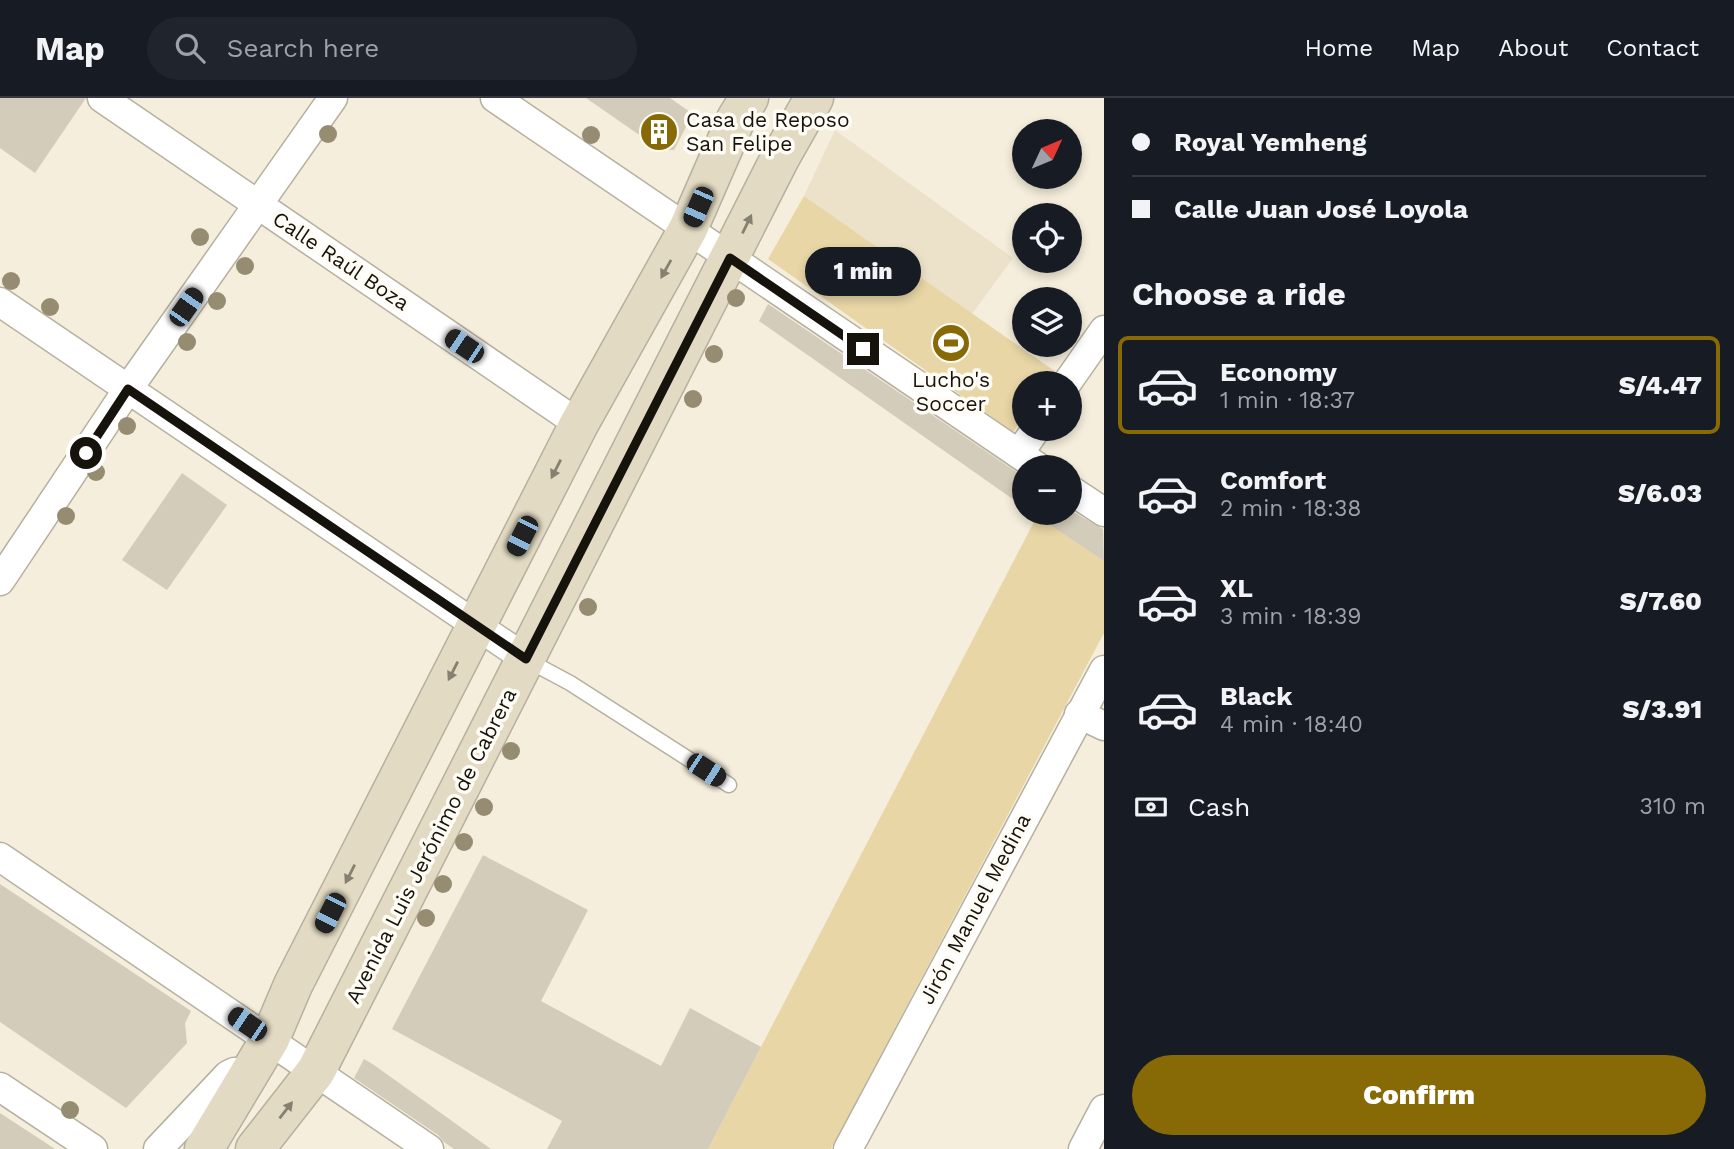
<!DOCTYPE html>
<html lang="en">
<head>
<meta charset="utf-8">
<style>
	body { margin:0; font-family:"Work Sans",sans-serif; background:#20242c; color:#f1f3f6; height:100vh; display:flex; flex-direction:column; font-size:26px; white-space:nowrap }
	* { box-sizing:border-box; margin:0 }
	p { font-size:23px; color:#9ea1a6 }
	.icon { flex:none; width:38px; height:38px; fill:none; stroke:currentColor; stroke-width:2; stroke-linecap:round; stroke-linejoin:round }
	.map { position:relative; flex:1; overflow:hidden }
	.panel { display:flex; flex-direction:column; background:#171b24; width:630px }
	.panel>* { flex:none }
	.banner { display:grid; align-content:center; height:154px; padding:0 28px; background:#171b24 }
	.needle { width:46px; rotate:46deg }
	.fabs { position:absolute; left:1012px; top:21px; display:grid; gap:14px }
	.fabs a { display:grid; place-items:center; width:70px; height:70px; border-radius:50%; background:#171b24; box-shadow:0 4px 10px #0003; font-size:35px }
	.end { position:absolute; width:32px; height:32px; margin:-16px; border:9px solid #16130d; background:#fff; box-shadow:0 0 0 4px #fff }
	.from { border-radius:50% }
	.bubble { position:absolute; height:49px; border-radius:24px; background:#171b24; box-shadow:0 4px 10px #0003; font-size:23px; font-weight:800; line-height:49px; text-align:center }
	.car { position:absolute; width:21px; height:42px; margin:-21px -10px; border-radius:9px; box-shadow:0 0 5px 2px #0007; background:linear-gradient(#222 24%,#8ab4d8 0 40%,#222 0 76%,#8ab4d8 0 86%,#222 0) }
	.banner b { display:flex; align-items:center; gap:24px; height:66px; font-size:26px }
	.banner b+b { border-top:2px solid #363941 }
	.banner i { width:18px; height:18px; background:#f1f3f6 }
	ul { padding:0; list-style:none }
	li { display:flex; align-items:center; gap:21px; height:98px; margin:0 14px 10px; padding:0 14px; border:4px solid transparent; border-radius:10px }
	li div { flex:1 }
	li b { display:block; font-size:26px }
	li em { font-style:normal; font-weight:800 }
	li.current { border-color:#876a06 }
	li>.icon { width:63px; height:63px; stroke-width:1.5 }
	h2 { padding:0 28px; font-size:32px; line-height:84px }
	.pay { display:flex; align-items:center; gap:18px; height:77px; padding:0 28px; font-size:26px }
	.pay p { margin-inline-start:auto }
	.action { display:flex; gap:14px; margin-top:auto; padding:14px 28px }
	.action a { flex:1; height:80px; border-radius:42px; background:#876a06; color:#fff; font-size:28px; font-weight:800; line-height:80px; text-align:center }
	header { display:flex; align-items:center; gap:42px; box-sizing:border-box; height:98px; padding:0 35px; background:#171b24; border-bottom:2px solid #363941 }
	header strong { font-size:33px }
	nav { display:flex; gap:38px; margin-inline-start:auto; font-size:24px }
	.search { width:490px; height:63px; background:#20242c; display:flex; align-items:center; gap:18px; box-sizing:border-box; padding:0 24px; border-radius:38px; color:#9ea1a6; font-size:26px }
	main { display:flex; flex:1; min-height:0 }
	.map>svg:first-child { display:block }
	.built { fill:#ece2c9 }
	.green { fill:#e8d6a6 }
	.building { fill:#d3ccba }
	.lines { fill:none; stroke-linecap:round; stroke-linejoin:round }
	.lane-casing { stroke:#b6b09f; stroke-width:17 }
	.street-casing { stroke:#b6b09f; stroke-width:31 }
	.secondary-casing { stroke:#b6b09f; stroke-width:41 }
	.lane { stroke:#fff; stroke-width:14 }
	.street { stroke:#fff; stroke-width:28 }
	.secondary { stroke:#e2dac2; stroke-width:38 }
	.tree { fill:#968c72 }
	.oneway { fill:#868071 }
	.route { stroke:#16130d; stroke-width:9 }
	.labels { text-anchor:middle; stroke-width:7; stroke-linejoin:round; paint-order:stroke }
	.poi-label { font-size:21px; fill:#16130d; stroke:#fffcf5; text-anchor:start }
	.street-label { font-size:21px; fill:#16130d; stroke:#fffcf5 }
</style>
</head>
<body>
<header>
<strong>Map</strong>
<div class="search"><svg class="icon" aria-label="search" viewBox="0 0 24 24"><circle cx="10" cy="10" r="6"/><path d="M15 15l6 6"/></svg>Search here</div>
<nav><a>Home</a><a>Map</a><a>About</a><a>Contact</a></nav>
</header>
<main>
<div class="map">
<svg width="1104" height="1051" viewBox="0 0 1104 1051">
	<rect width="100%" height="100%" fill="#f5eedc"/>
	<!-- built -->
	<polygon class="built" points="835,32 1013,160 972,216 804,98"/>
	<!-- green -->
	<g class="green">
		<polygon points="804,98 1056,274 1048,285 1024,285 1024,318 1013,334 768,161"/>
		<polygon points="1037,418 1104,463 1104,535 831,1051 708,1051"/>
	</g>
	<!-- building -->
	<g class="building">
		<polygon points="0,0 86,0 35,75 0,50"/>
		<polygon points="586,0 670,0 693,16 674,52 661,52"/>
		<polygon points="768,206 1024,379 1024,409 759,223"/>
		<polygon points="182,375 227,407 167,492 122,462"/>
		<polygon points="1032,415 1075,415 1103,431 1104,463"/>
		<polygon points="483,757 588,812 541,903 661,968 690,910 761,949 708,1051 547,1051 562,1023 392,931"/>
		<polygon points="0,786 191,913 185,925 187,945 126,1010 0,924"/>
		<polygon points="364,961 374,967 491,1051 454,1051 444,1044 438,1037 354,980"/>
		<polygon points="0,1015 55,1051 0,1051"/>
	</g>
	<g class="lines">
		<defs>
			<polyline id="lane" points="527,562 570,585 729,687"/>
			<g id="street">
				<polyline points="102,0 579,326"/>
				<polyline points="495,0 1038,369"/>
				<polyline points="0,204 526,561"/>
				<polyline points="1067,285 1104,232"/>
				<polyline points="1019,356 1036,331"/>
				<polyline points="1069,391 1104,414"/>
				<polyline points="0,483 128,291 333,0"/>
				<polyline points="1079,616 1104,628"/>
				<polyline points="0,759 429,1051"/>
				<polyline points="0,989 93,1051"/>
				<polyline points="158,1051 228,977 234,974 250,975"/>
				<polyline points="848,1051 1104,572"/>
				<polyline points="1083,1051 1104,1011"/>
			</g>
			<g id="secondary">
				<polyline points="204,1051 270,941 293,887 579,326 688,131 736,21 749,0"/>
				<polyline points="255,1051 316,973 780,60 814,0"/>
			</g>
		</defs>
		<!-- lane casing -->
		<use href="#lane" class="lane-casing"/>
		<!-- street casing -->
		<use href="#street" class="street-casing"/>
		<!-- secondary casing -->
		<use href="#secondary" class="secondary-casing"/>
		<!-- lane -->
		<use href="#lane" class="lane"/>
		<!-- street -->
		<use href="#street" class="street"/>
		<!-- secondary -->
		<use href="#secondary" class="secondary"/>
	</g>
	<!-- trees -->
	<g class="tree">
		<circle cx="328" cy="36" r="9"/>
		<circle cx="591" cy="37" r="9"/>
		<circle cx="200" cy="139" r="9"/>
		<circle cx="245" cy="168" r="9"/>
		<circle cx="11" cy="183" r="9"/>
		<circle cx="736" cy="200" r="9"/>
		<circle cx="217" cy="203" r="9"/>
		<circle cx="50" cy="209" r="9"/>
		<circle cx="187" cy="244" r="9"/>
		<circle cx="714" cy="256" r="9"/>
		<circle cx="693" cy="301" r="9"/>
		<circle cx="127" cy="328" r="9"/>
		<circle cx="96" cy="374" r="9"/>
		<circle cx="66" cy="418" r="9"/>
		<circle cx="588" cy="509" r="9"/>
		<circle cx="511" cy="653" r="9"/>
		<circle cx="484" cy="709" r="9"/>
		<circle cx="464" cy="744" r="9"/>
		<circle cx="443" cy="786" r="9"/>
		<circle cx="426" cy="820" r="9"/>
		<circle cx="70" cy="1012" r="9"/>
	</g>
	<!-- one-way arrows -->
	<defs><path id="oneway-solid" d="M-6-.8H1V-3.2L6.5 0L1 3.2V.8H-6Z" transform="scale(1.75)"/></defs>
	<g class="oneway">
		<use href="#oneway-solid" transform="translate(747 126) rotate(-64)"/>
		<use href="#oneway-solid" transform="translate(666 171) rotate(119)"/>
		<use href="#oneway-solid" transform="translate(556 371) rotate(117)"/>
		<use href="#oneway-solid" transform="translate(453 573) rotate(117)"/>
		<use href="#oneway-solid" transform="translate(350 776) rotate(117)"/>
		<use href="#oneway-solid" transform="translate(286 1012) rotate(-52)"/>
	</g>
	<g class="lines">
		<!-- route -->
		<polyline class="route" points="86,355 128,291 526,561 730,160 863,251"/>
	</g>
	<!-- icons -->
	<defs>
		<symbol id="building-disc" viewBox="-11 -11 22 22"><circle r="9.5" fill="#876a06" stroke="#fffcf5"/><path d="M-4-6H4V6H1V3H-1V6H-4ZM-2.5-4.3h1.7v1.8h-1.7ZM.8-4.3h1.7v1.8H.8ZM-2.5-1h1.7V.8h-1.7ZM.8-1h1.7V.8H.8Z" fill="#fff"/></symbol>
		<symbol id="stadium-disc" viewBox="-11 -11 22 22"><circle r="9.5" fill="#876a06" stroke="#fffcf5"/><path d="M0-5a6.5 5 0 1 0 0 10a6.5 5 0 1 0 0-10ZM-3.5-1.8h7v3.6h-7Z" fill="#fff"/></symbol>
	</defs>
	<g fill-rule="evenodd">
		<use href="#building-disc" x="637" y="12" width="44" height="44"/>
		<use href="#stadium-disc" x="929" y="223" width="44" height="44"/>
	</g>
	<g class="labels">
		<!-- poi labels -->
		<g class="poi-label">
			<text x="686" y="29">Casa de Reposo<tspan x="686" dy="24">San Felipe</tspan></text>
			<text x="951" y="289" text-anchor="middle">Lucho's<tspan x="951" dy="24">Soccer</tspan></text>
		</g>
		<!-- street labels -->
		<g class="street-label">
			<text transform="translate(341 163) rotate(34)" y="7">Calle Raúl Boza</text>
			<text transform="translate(431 748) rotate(-63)" y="7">Avenida Luis Jerónimo de Cabrera</text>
			<text transform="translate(975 811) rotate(-62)" y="7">Jirón Manuel Medina</text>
		</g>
	</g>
</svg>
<div class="fabs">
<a><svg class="needle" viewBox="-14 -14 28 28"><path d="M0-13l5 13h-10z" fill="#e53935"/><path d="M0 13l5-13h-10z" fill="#9ea1a6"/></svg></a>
<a><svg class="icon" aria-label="locate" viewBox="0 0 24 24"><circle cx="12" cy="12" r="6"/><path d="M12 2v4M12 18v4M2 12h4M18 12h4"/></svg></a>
<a><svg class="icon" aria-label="layers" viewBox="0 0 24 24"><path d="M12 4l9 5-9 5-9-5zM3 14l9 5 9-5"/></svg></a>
<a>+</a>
<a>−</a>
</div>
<i class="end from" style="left:86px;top:355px"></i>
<i class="end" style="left:863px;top:251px"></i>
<div class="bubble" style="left:805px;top:149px;width:116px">1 min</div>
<i class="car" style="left:698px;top:109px;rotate:204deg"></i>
<i class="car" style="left:186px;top:209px;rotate:35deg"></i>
<i class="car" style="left:464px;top:248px;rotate:304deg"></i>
<i class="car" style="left:522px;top:438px;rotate:207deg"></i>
<i class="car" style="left:706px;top:672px;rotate:123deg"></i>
<i class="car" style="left:330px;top:815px;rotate:207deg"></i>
<i class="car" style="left:247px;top:926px;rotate:304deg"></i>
</div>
<section class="panel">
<div class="banner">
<b><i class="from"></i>Royal Yemheng</b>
<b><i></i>Calle Juan José Loyola</b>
</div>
<h2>Choose a ride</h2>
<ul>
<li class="current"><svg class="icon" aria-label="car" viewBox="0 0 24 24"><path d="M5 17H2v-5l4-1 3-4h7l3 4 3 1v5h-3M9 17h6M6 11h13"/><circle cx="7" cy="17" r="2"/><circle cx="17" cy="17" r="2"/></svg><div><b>Economy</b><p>1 min · 18:37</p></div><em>S/4.47</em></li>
<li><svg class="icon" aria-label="car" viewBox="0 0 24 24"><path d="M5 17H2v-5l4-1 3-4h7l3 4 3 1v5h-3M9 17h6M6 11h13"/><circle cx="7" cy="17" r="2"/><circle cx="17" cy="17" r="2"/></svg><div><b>Comfort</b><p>2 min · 18:38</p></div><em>S/6.03</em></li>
<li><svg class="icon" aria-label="car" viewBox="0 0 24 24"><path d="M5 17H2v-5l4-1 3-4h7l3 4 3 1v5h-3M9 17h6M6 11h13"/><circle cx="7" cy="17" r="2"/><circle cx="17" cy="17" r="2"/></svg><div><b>XL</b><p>3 min · 18:39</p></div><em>S/7.60</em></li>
<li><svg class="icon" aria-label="car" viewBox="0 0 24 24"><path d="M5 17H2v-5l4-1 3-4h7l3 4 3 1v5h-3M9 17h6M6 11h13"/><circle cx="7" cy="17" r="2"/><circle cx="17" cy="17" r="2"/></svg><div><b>Black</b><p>4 min · 18:40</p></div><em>S/3.91</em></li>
</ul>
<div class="pay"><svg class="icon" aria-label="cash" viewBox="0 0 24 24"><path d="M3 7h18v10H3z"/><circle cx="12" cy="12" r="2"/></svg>Cash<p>310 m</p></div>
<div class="action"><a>Confirm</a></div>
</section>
</main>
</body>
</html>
